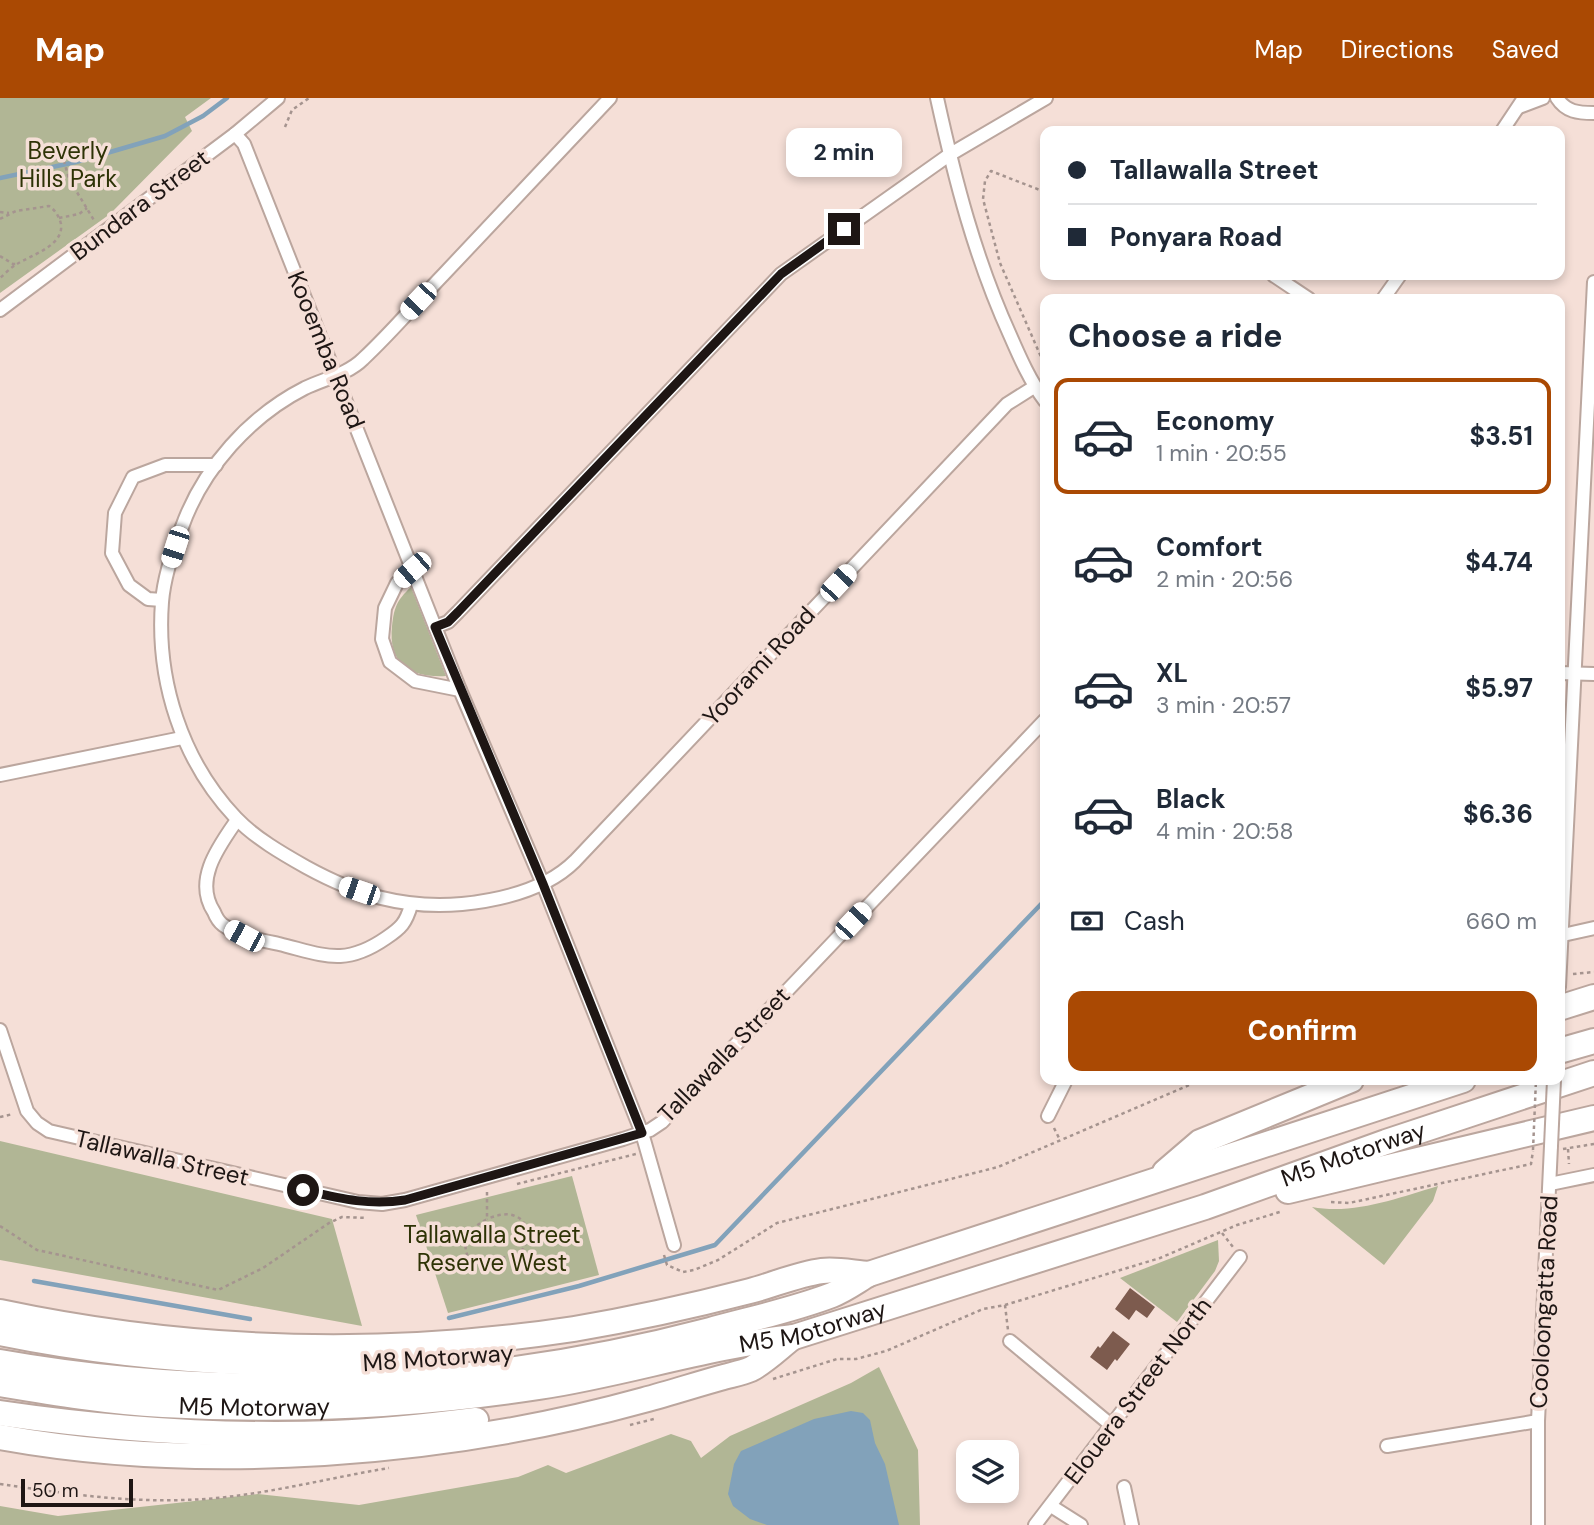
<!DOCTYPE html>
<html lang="en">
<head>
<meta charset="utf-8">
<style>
	body { margin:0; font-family:"DM Sans",sans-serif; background:#f2f2f3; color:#1f2937; height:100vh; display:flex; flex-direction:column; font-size:26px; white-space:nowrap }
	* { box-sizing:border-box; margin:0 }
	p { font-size:23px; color:#747a83 }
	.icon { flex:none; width:38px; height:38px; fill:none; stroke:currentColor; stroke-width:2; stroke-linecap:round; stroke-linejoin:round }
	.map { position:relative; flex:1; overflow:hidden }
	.details { position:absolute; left:1040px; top:196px; width:525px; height:791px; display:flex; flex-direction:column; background:#fff; border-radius:14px; box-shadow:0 4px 10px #0003 }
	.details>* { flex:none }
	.top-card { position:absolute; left:1040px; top:28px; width:525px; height:154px; border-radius:14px; box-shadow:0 4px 10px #0003; display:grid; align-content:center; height:154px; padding:0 28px; background:#fff }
	.fabs { position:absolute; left:956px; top:1342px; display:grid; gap:14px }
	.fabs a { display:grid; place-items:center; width:63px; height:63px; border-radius:14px; background:#fff; box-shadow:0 4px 10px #0003; font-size:35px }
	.scale { position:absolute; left:21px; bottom:18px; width:112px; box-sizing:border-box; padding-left:7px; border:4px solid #1e1614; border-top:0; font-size:19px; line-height:24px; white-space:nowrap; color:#1e1614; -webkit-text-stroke:5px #f5dfd7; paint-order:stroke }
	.end { position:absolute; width:32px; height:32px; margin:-16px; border:9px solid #1e1614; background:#fff; box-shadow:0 0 0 4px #fff }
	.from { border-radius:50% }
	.bubble { position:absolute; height:49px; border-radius:14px; background:#fff; box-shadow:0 4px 10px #0003; font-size:23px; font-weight:700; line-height:49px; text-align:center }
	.car { position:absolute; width:21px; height:42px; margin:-21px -10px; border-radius:9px; box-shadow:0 0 5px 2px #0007; background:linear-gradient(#fff 24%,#345 0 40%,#fff 0 76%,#345 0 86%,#fff 0) }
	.top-card b { display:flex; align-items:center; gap:24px; height:66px; font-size:26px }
	.top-card b+b { border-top:2px solid #e0e1e3 }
	.top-card i { width:18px; height:18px; background:#1f2937 }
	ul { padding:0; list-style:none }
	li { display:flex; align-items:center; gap:21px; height:116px; margin:0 14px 10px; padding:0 14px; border:4px solid transparent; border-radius:14px }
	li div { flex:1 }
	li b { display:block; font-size:26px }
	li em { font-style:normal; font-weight:700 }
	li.on { border-color:#aa4903 }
	li>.icon { width:63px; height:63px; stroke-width:1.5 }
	h2 { padding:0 28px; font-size:32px; line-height:84px }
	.pay { display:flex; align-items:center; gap:18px; height:77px; padding:0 28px; font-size:26px }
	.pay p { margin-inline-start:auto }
	.cta { display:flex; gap:14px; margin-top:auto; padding:14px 28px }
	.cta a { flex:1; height:80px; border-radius:14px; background:#aa4903; color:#fff; font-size:28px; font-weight:700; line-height:80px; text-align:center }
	header { display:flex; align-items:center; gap:42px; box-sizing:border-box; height:98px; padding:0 35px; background:#aa4903; color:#fff }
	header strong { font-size:33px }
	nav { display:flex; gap:38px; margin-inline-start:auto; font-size:24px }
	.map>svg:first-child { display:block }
	.green { fill:#b1b695 }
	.water { fill:#82a2ba }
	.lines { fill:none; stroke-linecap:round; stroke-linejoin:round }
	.stream { stroke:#82a2ba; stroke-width:4.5 }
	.building { fill:#7d5b4e }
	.street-casing { stroke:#bba69e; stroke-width:16 }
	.highway-casing { stroke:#bba69e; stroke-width:28 }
	.path { stroke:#a5948f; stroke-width:2.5; stroke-dasharray:3.5 3.5; stroke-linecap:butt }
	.street { stroke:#fff; stroke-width:12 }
	.highway { stroke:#fff; stroke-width:24 }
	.street-bridge-casing { stroke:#bba69e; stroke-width:16; stroke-linecap:butt }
	.path-bridge { stroke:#a5948f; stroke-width:2.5; stroke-dasharray:3.5 3.5; stroke-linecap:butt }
	.street-bridge { stroke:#fff; stroke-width:12 }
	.route { stroke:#1e1614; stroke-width:9 }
	.labels { text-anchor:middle; stroke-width:7; stroke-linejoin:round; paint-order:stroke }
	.park-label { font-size:24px; fill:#2e3306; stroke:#f5dfd7 }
	.street-label { font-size:24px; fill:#1e1614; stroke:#f5dfd7 }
</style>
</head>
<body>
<header>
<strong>Map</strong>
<nav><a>Map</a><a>Directions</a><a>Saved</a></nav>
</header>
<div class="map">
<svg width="1594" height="1427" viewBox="0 0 1594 1427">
	<rect width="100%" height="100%" fill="#f5dfd7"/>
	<!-- green -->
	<g class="green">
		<polygon points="0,0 211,0 185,19 192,33 110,116 0,195"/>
		<path d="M 411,489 L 446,578 C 410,580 388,566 392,528 C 394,509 397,502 411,489 Z"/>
		<polygon points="0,1043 332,1121 362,1228 0,1162"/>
		<polygon points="572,1078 599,1177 448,1215 416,1117"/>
		<path d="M 1438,1088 L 1433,1103 L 1384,1167 L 1312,1109 C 1354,1117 1398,1100 1438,1088 Z"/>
		<polygon points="1218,1142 1219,1163 1215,1173 1177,1224 1120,1180"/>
		<polygon points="879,1269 918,1352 920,1427 0,1427 0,1408 58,1418 258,1396 359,1407 518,1379 548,1367 566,1375 671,1336 691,1343 701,1360 730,1338 851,1285"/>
	</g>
	<!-- water -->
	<polygon class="water" points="851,1313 863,1315 870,1322 875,1345 885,1366 899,1427 767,1427 750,1421 733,1408 728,1396 734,1366 741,1353 814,1321"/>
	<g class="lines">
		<!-- stream -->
		<g class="stream">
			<polyline points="0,80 76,64 165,38 203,18 227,0"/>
			<polyline points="34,1183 250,1221"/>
			<polyline points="449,1220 579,1188 715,1147 1045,802"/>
		</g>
	</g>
	<!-- building -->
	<g class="building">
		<polygon points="1130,1190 1155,1209 1147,1220 1136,1212 1129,1222 1115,1211"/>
		<polygon points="1113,1233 1130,1246 1117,1263 1115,1261 1107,1272 1090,1259 1098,1248 1100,1250"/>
	</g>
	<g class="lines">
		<defs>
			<g id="street">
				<path d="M 610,0 C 555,59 499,117 444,176 C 417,204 392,234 363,261 C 348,276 324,281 305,290 C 250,318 203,370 182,429 C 173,452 164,479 162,504 C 156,583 182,663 236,720 C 255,740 283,756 306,769 C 357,797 403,811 462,806 C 501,802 546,792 575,763 L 1007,306 L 1034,289"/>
				<path d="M 937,0 C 955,82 975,160 1010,237 C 1020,260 1030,283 1045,303"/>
				<path d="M 1557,0 C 1566,14 1578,15 1594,15"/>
				<polyline points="1519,9 1543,0"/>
				<polyline points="1502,33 1524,0"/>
				<polyline points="235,36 244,46 460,592 543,786 642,1035 674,1147"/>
				<polyline points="1273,177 1309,201"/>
				<polyline points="1383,201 1400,177"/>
				<polyline points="0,212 235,36 278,0"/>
				<polyline points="412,472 397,485 385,510 382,541 390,564 415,583 460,592"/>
				<polyline points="162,502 148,501 129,487 112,455 115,415 133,379 165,367 216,367"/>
				<polyline points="435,529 448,524 458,514 781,176 949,57 1046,0"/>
				<polyline points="1559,575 1594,576"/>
				<polyline points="0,677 182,640"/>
				<path d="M 237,722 C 219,748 193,782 214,814 C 216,819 219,824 223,827 C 240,839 260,842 279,846 C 324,857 344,869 386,840 C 401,830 406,825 411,807"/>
				<polyline points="1563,837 1594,830"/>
				<polyline points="1559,889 1594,184"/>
				<polyline points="0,932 27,1013 37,1025 49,1033 358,1104 382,1106 405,1102 623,1041 650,1032 662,1024 1045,622"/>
				<polyline points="1048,1018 1066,982"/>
				<polyline points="1550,1086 1594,1077"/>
				<polyline points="1010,1243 1111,1327"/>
				<polyline points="1387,1348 1538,1323"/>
				<polyline points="1124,1389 1132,1427"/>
				<polyline points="1051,1408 1081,1427"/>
				<polyline points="1035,1427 1240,1159"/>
				<polyline points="1538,1427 1538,1323 1551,1048"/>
			</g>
			<g id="highway">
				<polyline points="1559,910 1594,899"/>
				<polyline points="1559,953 1594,943"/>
				<polyline points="1165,1074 1200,1044 1351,982"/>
				<polyline points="1288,1093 1594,1020"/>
				<path d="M 0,1214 C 189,1254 383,1260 574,1231 C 633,1221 692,1208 750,1193 C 773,1187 798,1176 822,1173 C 836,1171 854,1175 869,1176"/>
				<path d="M 0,1235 C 146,1265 293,1271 441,1263"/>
				<path d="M 0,1264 C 232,1305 482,1292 710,1232 C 750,1221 793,1212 832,1197 C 845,1192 857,1183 869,1176 L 1463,982"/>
				<path id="s1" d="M 0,1286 C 54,1295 109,1304 163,1307 C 288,1314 415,1308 539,1289 C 625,1276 707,1248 794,1239 L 1205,1109 L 1386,1044 L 1594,975"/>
				<path d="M 0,1315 C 110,1331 222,1339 333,1335 C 381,1333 429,1328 476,1322"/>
				<path d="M 0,1339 C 204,1376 445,1357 644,1302 C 670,1295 695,1287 720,1280 C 730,1277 742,1275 751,1271 C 766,1263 780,1249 793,1239"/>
			</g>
		</defs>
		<!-- street casing -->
		<use href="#street" class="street-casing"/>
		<!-- highway casing -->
		<use href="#highway" class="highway-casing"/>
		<!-- path -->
		<g class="path">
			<polyline points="285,29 292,12 309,0"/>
			<polyline points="60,49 69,81 95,124"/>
			<polyline points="1045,94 991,73 985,83 983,101 1000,165 1045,268"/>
			<polyline points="0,114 9,115"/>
			<polyline points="59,120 79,116 87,110"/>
			<path d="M 0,121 L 16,113 L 49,108 C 55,112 59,118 61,126 C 64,148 31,157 17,166 C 11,169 5,176 0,180"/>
			<polyline points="0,158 13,166 17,166"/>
			<polyline points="1573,876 1594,874"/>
			<polyline points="0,1019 13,1016"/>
			<polyline points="1054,1030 1060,1042"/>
			<polyline points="1563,1051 1594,1046"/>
			<polyline points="1568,1051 1569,1066"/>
			<polyline points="517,1086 636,1056"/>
			<path d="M 487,1094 L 487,1121 C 470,1130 458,1145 471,1164 C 481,1167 483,1164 492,1161 C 501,1158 511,1161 519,1155 C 531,1146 530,1123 515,1118 C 506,1114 495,1118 487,1121"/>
			<polyline points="1331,1104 1349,1105 1531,1066 1533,1053"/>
			<polyline points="0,1128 37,1152 218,1192 263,1170 329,1125 342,1119 367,1120"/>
			<polyline points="1222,1135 1233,1149"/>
			<polyline points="664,1157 667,1167 683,1174 694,1172 718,1162 777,1125 998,1069 1201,982"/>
			<polyline points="1005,1207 1008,1232"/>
			<polyline points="773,1281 837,1261 856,1261 886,1253 983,1211 1005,1207 1160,1160 1237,1127 1283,1113"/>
			<polyline points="630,1327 654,1321"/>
			<path d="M 0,1386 C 61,1395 121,1404 182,1402 C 250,1401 322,1381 389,1370"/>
		</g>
		<!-- street -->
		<use href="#street" class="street"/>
		<!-- highway -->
		<use href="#highway" class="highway"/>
		<defs>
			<polyline id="street-bridge" points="1551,1048 1554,982"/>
		</defs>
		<!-- street-bridge casing -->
		<use href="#street-bridge" class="street-bridge-casing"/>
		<!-- path-bridge -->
		<polyline class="path-bridge" points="1533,1052 1536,982"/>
		<!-- street-bridge -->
		<use href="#street-bridge" class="street-bridge"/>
	</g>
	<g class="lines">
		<!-- route -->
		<path class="route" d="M 303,1092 C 338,1100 369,1108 405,1102 L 642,1035 L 543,786 L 435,529 L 448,524 L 458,514 L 781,176 L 844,131"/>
	</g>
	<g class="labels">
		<!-- park labels -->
		<g class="park-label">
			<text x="68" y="61">Beverly<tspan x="68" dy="28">Hills Park</tspan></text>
			<text x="492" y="1145">Tallawalla Street<tspan x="492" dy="28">Reserve West</tspan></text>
		</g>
		<!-- street labels -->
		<g class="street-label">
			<text transform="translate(140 107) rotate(-37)" y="8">Bundara Street</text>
			<text transform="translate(326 252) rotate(68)" y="8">Kooemba Road</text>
			<text transform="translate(759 568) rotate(-47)" y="8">Yoorami Road</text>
			<text transform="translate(724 957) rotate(-46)" y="8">Tallawalla Street</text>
			<text dy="8" stroke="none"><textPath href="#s1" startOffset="1390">M5 Motorway</textPath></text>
			<text transform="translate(162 1060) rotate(13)" y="8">Tallawalla Street</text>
			<text transform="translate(1544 1204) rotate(-87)" y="8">Cooloongatta Road</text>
			<text dy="8" stroke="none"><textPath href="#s1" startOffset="822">M5 Motorway</textPath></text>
			<text transform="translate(438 1260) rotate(-4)" y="8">M8 Motorway</text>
			<text transform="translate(1138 1293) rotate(-53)" y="8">Elouera Street North</text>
			<text dy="8" stroke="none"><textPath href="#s1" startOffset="256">M5 Motorway</textPath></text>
		</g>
	</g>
</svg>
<div class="fabs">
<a><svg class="icon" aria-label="layers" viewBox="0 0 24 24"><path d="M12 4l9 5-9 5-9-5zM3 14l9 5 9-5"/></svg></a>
</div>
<div class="scale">50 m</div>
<i class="end from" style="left:303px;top:1092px"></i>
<i class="end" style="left:844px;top:131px"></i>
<div class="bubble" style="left:786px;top:30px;width:116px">2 min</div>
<i class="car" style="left:418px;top:203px;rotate:223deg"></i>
<i class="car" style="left:175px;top:449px;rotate:198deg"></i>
<i class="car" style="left:412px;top:472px;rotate:229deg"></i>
<i class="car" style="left:838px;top:485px;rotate:43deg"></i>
<i class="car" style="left:359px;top:793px;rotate:289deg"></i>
<i class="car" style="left:853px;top:823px;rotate:43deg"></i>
<i class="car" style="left:244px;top:838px;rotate:298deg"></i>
<div class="top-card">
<b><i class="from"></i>Tallawalla Street</b>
<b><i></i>Ponyara Road</b>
</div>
<section class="details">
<h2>Choose a ride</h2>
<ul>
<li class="on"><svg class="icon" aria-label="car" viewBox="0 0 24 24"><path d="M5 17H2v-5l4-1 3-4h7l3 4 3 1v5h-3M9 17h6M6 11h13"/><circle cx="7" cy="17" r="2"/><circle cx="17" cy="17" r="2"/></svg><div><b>Economy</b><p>1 min · 20:55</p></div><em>$3.51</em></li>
<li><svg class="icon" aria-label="car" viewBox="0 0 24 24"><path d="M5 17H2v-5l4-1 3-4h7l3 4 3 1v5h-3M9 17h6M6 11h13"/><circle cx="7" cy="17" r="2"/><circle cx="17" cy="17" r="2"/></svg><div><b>Comfort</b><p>2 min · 20:56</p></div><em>$4.74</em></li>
<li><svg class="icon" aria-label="car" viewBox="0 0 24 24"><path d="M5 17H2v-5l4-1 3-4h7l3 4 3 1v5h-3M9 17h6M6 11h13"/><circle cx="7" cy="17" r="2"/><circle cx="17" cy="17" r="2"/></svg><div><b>XL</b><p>3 min · 20:57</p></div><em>$5.97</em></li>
<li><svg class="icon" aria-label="car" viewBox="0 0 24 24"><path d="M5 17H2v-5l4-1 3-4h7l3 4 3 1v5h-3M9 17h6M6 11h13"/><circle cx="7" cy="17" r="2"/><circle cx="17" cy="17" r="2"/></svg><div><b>Black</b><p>4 min · 20:58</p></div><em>$6.36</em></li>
</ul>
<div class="pay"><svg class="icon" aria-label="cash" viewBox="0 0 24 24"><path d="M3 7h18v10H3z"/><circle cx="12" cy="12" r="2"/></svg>Cash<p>660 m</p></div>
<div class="cta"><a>Confirm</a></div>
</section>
</div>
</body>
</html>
